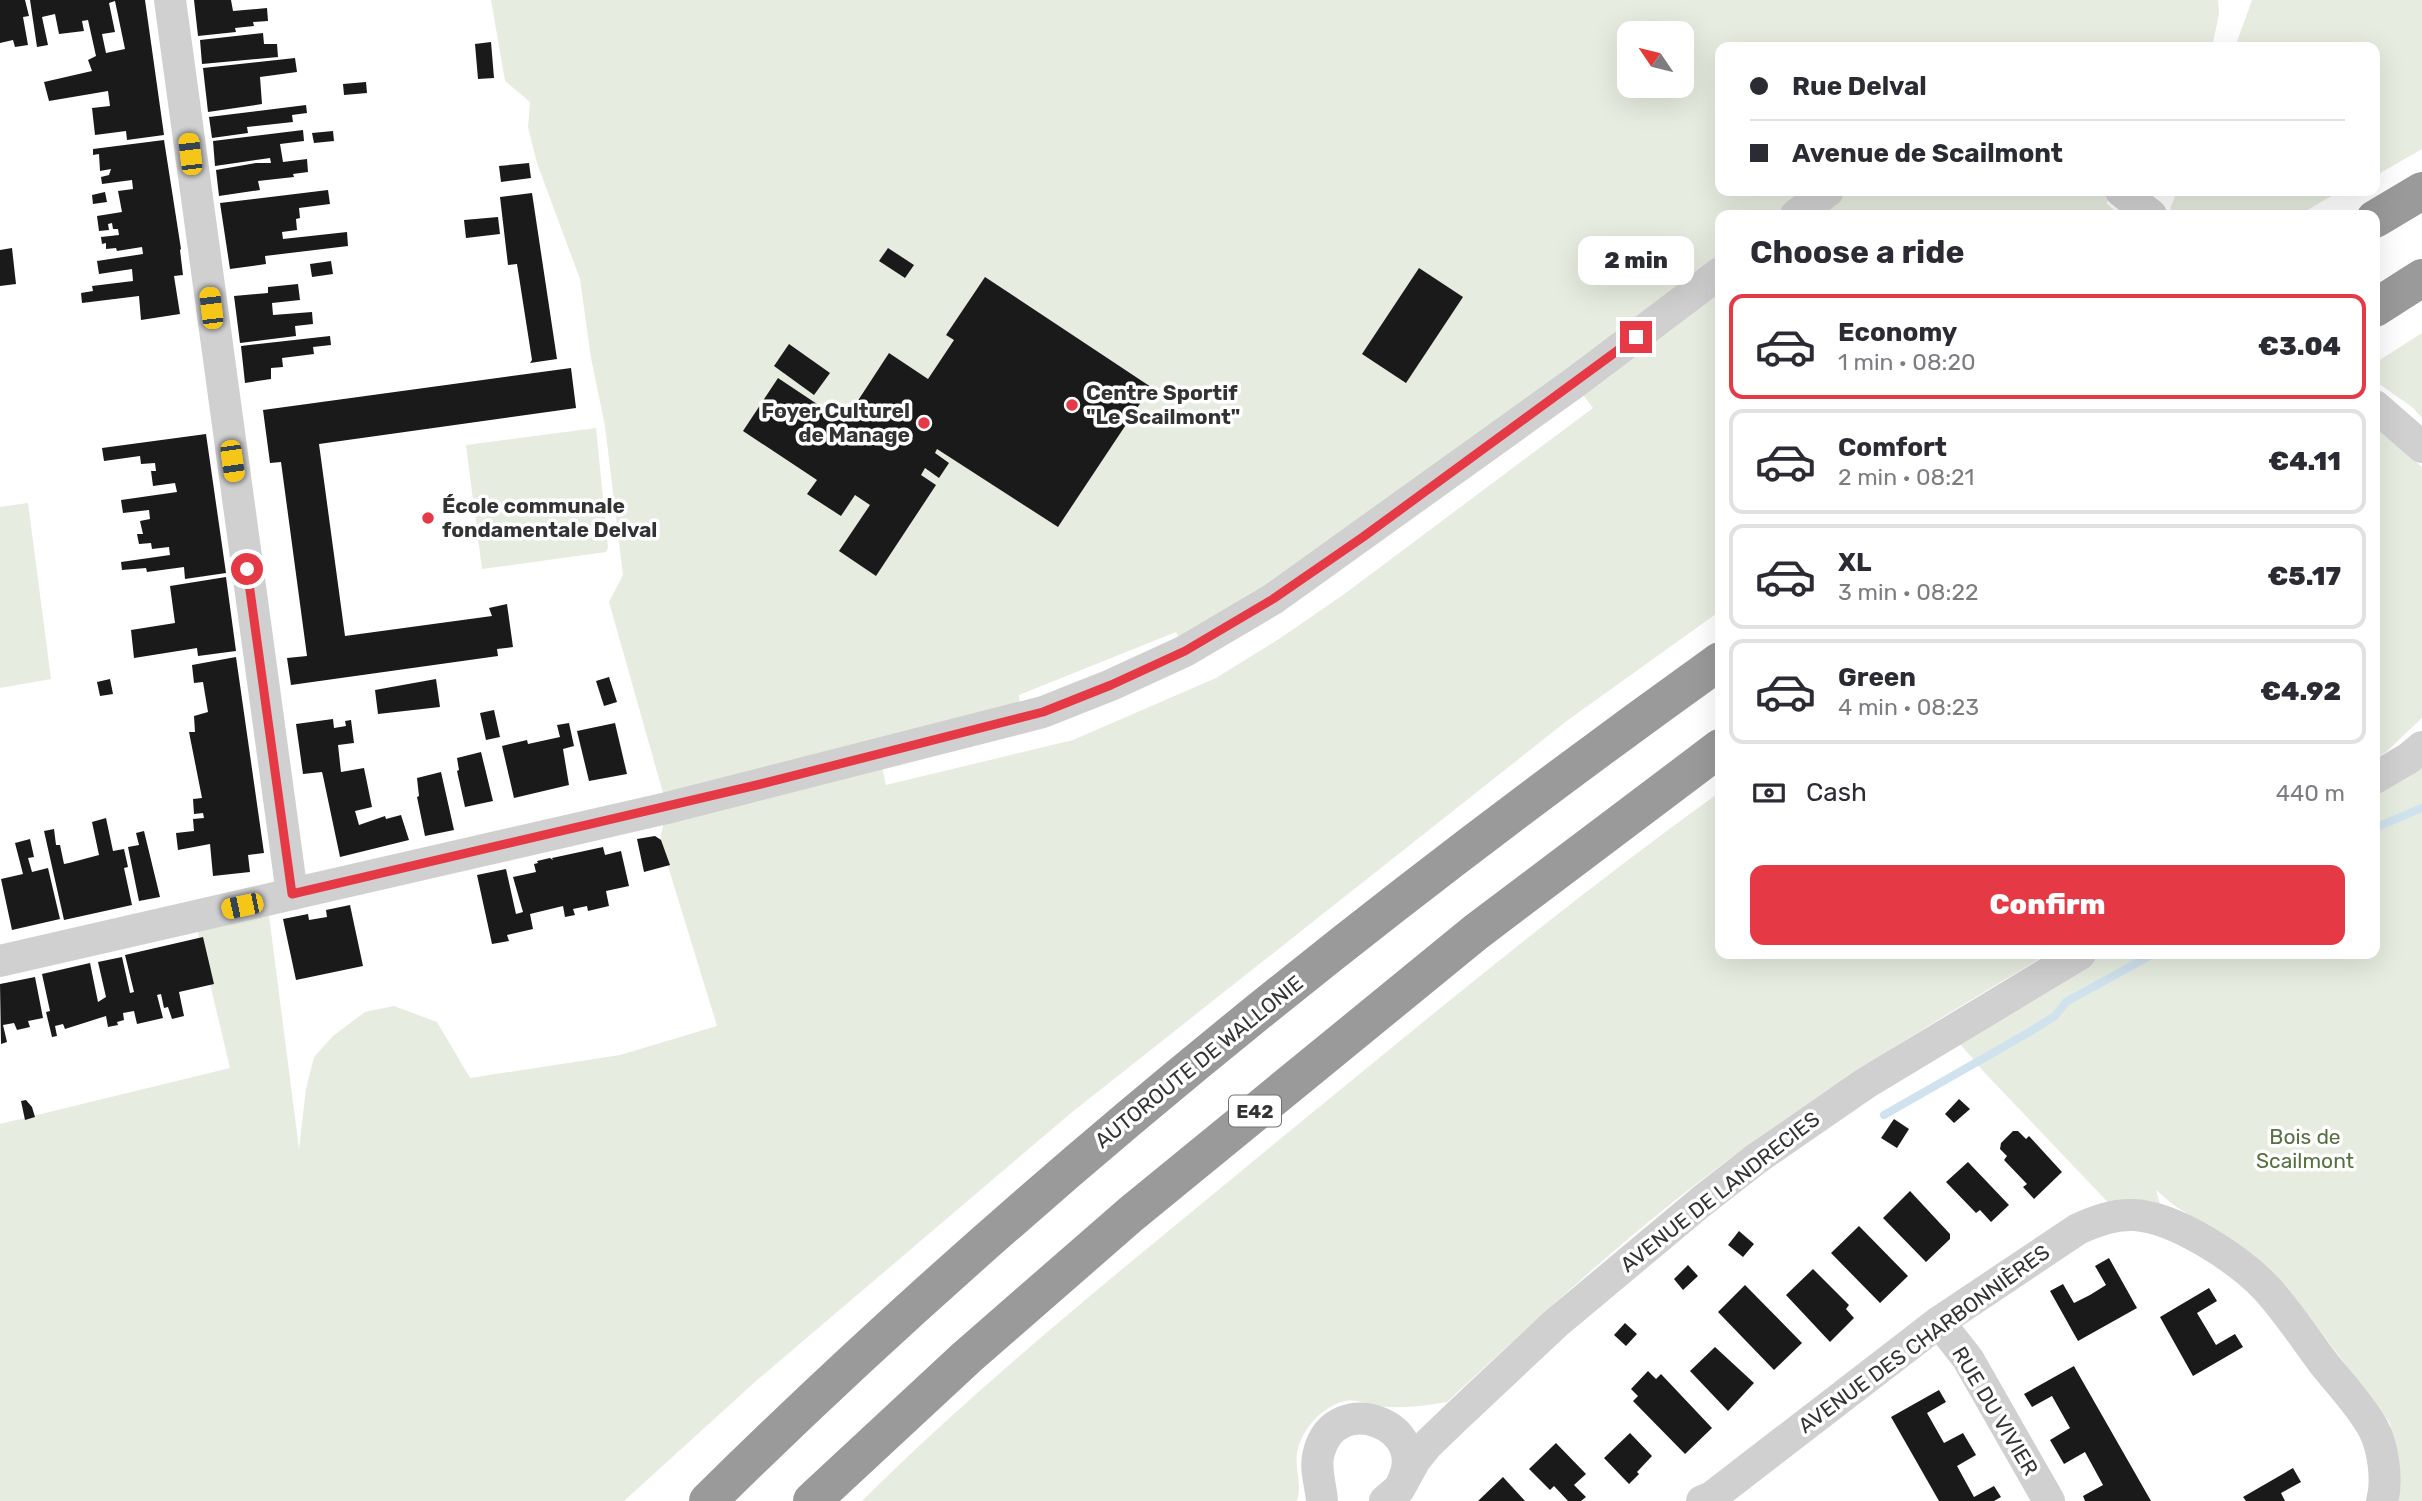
<!DOCTYPE html>
<html lang="en">
<head>
<meta charset="utf-8">
<style>
	body { margin:0; font-family:Rubik,sans-serif; background:#f7f7f7; color:#2b2b33; height:100vh; display:flex; flex-direction:column; font-size:26px; white-space:nowrap }
	* { box-sizing:border-box; margin:0 }
	p { font-size:23px; color:#7c7c81 }
	.icon { flex:none; width:38px; height:38px; fill:none; stroke:currentColor; stroke-width:2; stroke-linecap:round; stroke-linejoin:round }
	.map { position:relative; flex:1; overflow:hidden }
	.side { position:absolute; left:1715px; top:210px; width:665px; height:749px; display:flex; flex-direction:column; background:#fff; border-radius:14px; box-shadow:0 7px 28px #0002 }
	.side>* { flex:none }
	.top-card { position:absolute; left:1715px; top:42px; width:665px; height:154px; border-radius:14px; box-shadow:0 7px 28px #0002; display:grid; align-content:center; height:154px; padding:0 35px; background:#fff }
	.needle { width:46px; rotate:305deg }
	.tools { position:absolute; left:1617px; top:21px; display:grid; gap:14px }
	.tools a { display:grid; place-items:center; width:77px; height:77px; border-radius:14px; background:#fff; box-shadow:0 7px 28px #0002; font-size:35px }
	.end { position:absolute; width:32px; height:32px; margin:-16px; border:9px solid #e63946; background:#fff; box-shadow:0 0 0 4px #fff }
	.from { border-radius:50% }
	.bubble { position:absolute; height:49px; border-radius:14px; background:#fff; box-shadow:0 7px 28px #0002; font-size:23px; font-weight:800; line-height:49px; text-align:center }
	.car { position:absolute; width:21px; height:42px; margin:-21px -10px; border-radius:9px; box-shadow:0 0 5px 2px #0007; background:linear-gradient(#f5c518 24%,#345 0 40%,#f5c518 0 76%,#345 0 86%,#f5c518 0) }
	.top-card b { display:flex; align-items:center; gap:24px; height:66px; font-size:26px }
	.top-card b+b { border-top:2px solid #e1e1e2 }
	.top-card i { width:18px; height:18px; background:#2b2b33 }
	ul { padding:0; list-style:none }
	li { display:flex; align-items:center; gap:21px; height:105px; margin:0 14px 10px; padding:0 21px; border:4px solid #e1e1e2; border-radius:14px }
	li div { flex:1 }
	li b { display:block; font-size:26px }
	li em { font-style:normal; font-weight:800 }
	li.selected { border-color:#e63946 }
	li>.icon { width:63px; height:63px; stroke-width:1.5 }
	h2 { padding:0 35px; font-size:32px; line-height:84px }
	.pay { display:flex; align-items:center; gap:18px; height:77px; padding:0 35px; font-size:26px }
	.pay p { margin-inline-start:auto }
	.button { display:flex; gap:14px; margin-top:auto; padding:14px 35px }
	.button a { flex:1; height:80px; border-radius:14px; background:#e63946; color:#fff; font-size:28px; font-weight:800; line-height:80px; text-align:center }
	.map>svg:first-child { display:block }
	.green { fill:#e6ecdf; fill-rule:evenodd }
	.lines { fill:none; stroke-linecap:round; stroke-linejoin:round }
	.stream { stroke:#cfe2ee; stroke-width:8 }
	.building { fill:#1a1a1a; fill-rule:evenodd }
	.minor { stroke:#d0d0d0; stroke-width:32 }
	.highway { stroke:#9a9a9a; stroke-width:38 }
	.route { stroke:#e63946; stroke-width:9 }
	.poi-dot { fill:#e63946; stroke:#fff; stroke-width:2.5 }
	.labels { text-anchor:middle; stroke-width:7; stroke-linejoin:round; paint-order:stroke }
	.shield { fill:#fff; stroke:#707070; stroke-width:2 }
	.shield-label { font-size:19px; font-weight:bold; fill:#333 }
	.poi-label { font-size:21px; font-weight:bold; fill:#333; stroke:#fff; text-anchor:start }
	.street-label { font-size:21px; fill:#333; stroke:#fff }
	.park-label { font-size:21px; fill:#56703f; stroke:#fff }
</style>
</head>
<body>
<div class="map">
<svg width="2422" height="1501" viewBox="0 0 2422 1501">
	<rect width="100%" height="100%" fill="#fff"/>
	<!-- green -->
	<g class="green">
		<path d="M 491,0 L 2218,0 L 2219,14 L 2212,47 L 1720,47 L 1720,191 L 2119,191 L 2106,203 L 2120,215 L 1720,215 L 1720,611 L 1568,720 L 1071,1113 L 756,1381 L 624,1501 L 0,1501 L 0,1124 L 230,1068 L 194,916 L 267,900 L 299,1149 L 306,1089 L 314,1057 L 333,1036 L 365,1012 L 394,1006 L 437,1022 L 470,1078 L 620,1055 L 717,1026 L 660,840 L 667,807 L 609,602 L 623,575 L 605,426 L 591,358 L 580,279 L 537,163 L 528,127 L 530,102 L 505,81 ZM 1629,33 L 1682,33 L 1682,86 L 1629,86 ZM 1574,383 L 1593,408 L 1343,595 L 1279,639 L 1216,678 L 1073,740 L 886,785 L 879,754 L 1021,718 L 1019,695 L 1176,632 L 1185,651 Z"/>
		<polygon points="2252,0 2422,0 2422,149 2375,176 2375,47 2235,47"/>
		<polygon points="2177,191 2340,191 2299,215 2176,215 2170,209"/>
		<polygon points="2422,333 2422,418 2412,407 2375,381 2375,363"/>
		<polygon points="2375,426 2422,467 2422,718 2386,752 2375,759"/>
		<polygon points="596,428 608,548 606,552 482,569 466,445"/>
		<polygon points="28,503 51,679 0,688 0,507"/>
		<polygon points="2422,755 2422,1501 2382,1501 2392,1435 2390,1423 2311,1319 2245,1250 2175,1206 2156,1190 2166,1224 2120,1215 1983,1071 1950,1032 2080,954 2375,954 2375,778"/>
		<path d="M 1720,792 L 1720,954 L 2048,954 C 1919,1030 1790,1109 1673,1202 C 1594,1265 1521,1334 1447,1402 C 1424,1406 1400,1409 1377,1406 C 1367,1404 1354,1398 1345,1401 C 1322,1407 1305,1426 1298,1448 C 1293,1468 1303,1482 1297,1501 L 862,1501 C 989,1375 1130,1263 1268,1149 C 1416,1028 1564,904 1720,792 Z"/>
	</g>
	<g class="lines">
		<!-- stream -->
		<g class="stream">
			<polyline points="2375,828 2422,808"/>
			<polyline points="1884,1115 2026,1034 2055,1016 2066,1002 2153,954"/>
		</g>
	</g>
	<!-- building -->
	<g class="building">
		<polygon points="0,0 25,0 29,16 23,17 28,45 15,47 13,40 0,43"/>
		<path d="M 30,0 L 145,0 L 164,135 L 127,140 L 126,131 L 95,135 L 92,108 L 110,106 L 108,91 L 49,101 L 44,82 L 92,71 L 88,60 L 96,56 L 88,20 L 82,21 L 84,31 L 59,34 L 55,14 L 42,17 L 48,45 L 37,47 ZM 115,1 L 125,49 L 106,53 L 102,34 L 115,32 L 109,3 Z"/>
		<polygon points="194,0 231,0 233,11 267,8 268,21 253,22 254,26 235,28 236,32 198,36"/>
		<polygon points="263,33 264,44 277,44 278,57 202,64 200,40"/>
		<polygon points="491,42 494,78 478,79 475,44"/>
		<polygon points="295,58 297,72 260,77 262,104 208,112 203,68"/>
		<polygon points="366,82 367,93 344,95 343,84"/>
		<polygon points="306,105 307,113 292,115 293,122 247,127 248,133 212,138 209,117"/>
		<polygon points="303,130 304,141 280,144 283,162 307,159 308,172 293,174 294,177 258,181 260,190 219,196 216,170 256,163 271,163 270,158 215,166 213,141"/>
		<polygon points="333,131 334,141 314,143 312,133"/>
		<polygon points="164,140 181,249 180,250 183,275 174,276 180,314 141,320 139,296 82,303 81,293 93,291 92,286 133,281 132,269 99,274 97,261 143,254 142,247 117,251 116,248 106,249 106,243 102,244 101,237 119,235 118,229 113,229 112,223 108,224 109,230 99,231 97,216 122,212 118,191 133,189 132,180 102,184 101,177 109,175 111,169 100,171 99,154 93,155 93,149"/>
		<polygon points="529,163 531,178 501,182 499,166"/>
		<polygon points="328,190 330,204 299,208 300,218 296,219 297,230 282,232 283,239 347,232 348,246 265,256 266,264 230,269 220,203"/>
		<polygon points="105,192 107,202 93,204 92,195"/>
		<polygon points="532,193 557,359 530,363 532,360 517,264 508,265 500,197"/>
		<polygon points="498,217 500,234 466,238 464,220"/>
		<polygon points="12,248 16,284 0,286 0,250"/>
		<polygon points="888,248 914,265 905,278 879,261"/>
		<polygon points="331,261 333,274 312,277 310,264"/>
		<polygon points="1419,268 1463,297 1406,383 1362,354"/>
		<polygon points="985,277 1151,387 1058,527 937,449 935,453 949,463 939,478 925,468 921,475 936,485 876,576 839,551 870,505 855,495 841,516 807,494 817,480 743,431 778,378 844,422 889,353 928,379 954,340 946,335"/>
		<polygon points="298,284 300,300 272,303 273,315 312,312 313,324 295,326 296,336 240,343 234,296 268,293 268,287"/>
		<polygon points="330,336 331,345 313,347 314,354 282,358 283,367 271,368 271,379 245,383 241,346"/>
		<polygon points="789,344 830,373 814,395 774,366"/>
		<polygon points="571,368 576,408 319,444 345,636 492,616 489,608 507,604 513,647 497,649 498,656 291,685 287,658 307,656 281,462 270,463 263,410"/>
		<polygon points="206,434 226,573 185,579 184,567 147,572 146,568 122,570 121,562 170,555 169,547 152,549 151,543 139,544 137,534 143,534 140,521 150,519 149,510 123,513 121,500 177,492 175,483 153,486 151,471 156,471 155,463 141,464 140,456 104,461 102,448"/>
		<polygon points="226,577 236,651 198,656 197,648 134,658 131,630 175,623 170,586"/>
		<polygon points="236,657 264,853 248,855 250,872 213,876 210,844 178,850 176,833 194,831 193,819 204,818 203,813 194,814 193,799 202,798 189,732 195,732 194,716 208,712 203,682 194,683 192,665"/>
		<polygon points="609,677 617,702 604,706 596,681"/>
		<polygon points="110,679 113,694 100,696 97,682"/>
		<polygon points="436,679 440,707 378,714 375,690"/>
		<polygon points="494,710 500,737 486,740 480,713"/>
		<polygon points="333,719 334,728 346,726 345,721 351,720 354,743 338,745 341,772 364,768 372,807 355,811 359,825 385,816 386,819 401,815 409,840 340,857 323,776 322,772 303,774 296,724"/>
		<polygon points="569,723 574,746 563,749 569,785 514,798 502,746 527,740 528,744 560,737 557,725"/>
		<polygon points="615,723 627,774 589,781 577,731"/>
		<polygon points="481,752 493,801 465,807 457,771 459,770 457,758"/>
		<polygon points="441,772 454,830 425,836 417,797 419,796 417,778"/>
		<polygon points="106,818 113,851 124,849 128,867 124,868 132,905 64,920 44,831 54,829 56,845 60,845 64,864 69,863 99,855 92,822"/>
		<polygon points="144,831 160,897 139,901 128,847 139,845 136,833"/>
		<polygon points="655,836 661,840 670,865 644,872 637,839"/>
		<polygon points="30,839 34,857 28,858 32,872 48,868 60,919 12,930 1,879 23,874 15,843"/>
		<polygon points="603,847 605,855 621,851 629,886 606,891 609,906 588,911 587,906 573,909 575,915 565,917 563,906 530,914 533,929 507,935 509,941 492,944 477,875 506,869 516,914 523,912 513,877 536,872 534,864 538,863 537,861 550,858 553,860 552,858"/>
		<polygon points="350,905 363,966 296,980 283,919 308,914 309,920 327,917 326,910"/>
		<polygon points="203,937 214,984 179,992 184,1016 172,1019 168,1007 164,1008 161,994 157,995 163,1018 137,1024 134,1011 123,1013 124,1020 117,1022 118,1025 108,1027 106,1016 65,1029 63,1024 55,1026 57,1036 52,1037 46,1012 50,1011 42,974 90,963 98,1002 106,997 98,962 122,957 130,993 134,992 125,955"/>
		<polygon points="35,977 43,1018 28,1021 30,1027 17,1030 14,1023 3,1025 7,1042 1,1044 0,984"/>
		<polygon points="1959,1099 1970,1109 1954,1123 1945,1114"/>
		<polygon points="26,1100 32,1107 35,1117 25,1120 21,1101"/>
		<polygon points="1894,1119 1909,1129 1897,1148 1881,1138"/>
		<polygon points="2013,1131 2018,1131 2026,1139 2029,1136 2062,1172 2034,1199 2023,1187 2027,1184 2004,1160 2007,1156 2000,1149 2001,1143"/>
		<polygon points="1968,1162 2009,1205 1991,1222 1980,1210 1976,1213 1946,1182"/>
		<polygon points="1910,1191 1950,1234 1950,1239 1926,1262 1883,1218"/>
		<polygon points="1859,1226 1908,1276 1880,1303 1831,1253"/>
		<polygon points="1739,1231 1754,1244 1743,1257 1728,1245"/>
		<polygon points="2109,1258 2137,1308 2078,1341 2050,1291 2063,1284 2074,1303 2090,1295 2106,1285 2095,1266"/>
		<polygon points="1688,1265 1698,1276 1683,1290 1674,1279"/>
		<polygon points="1813,1269 1849,1305 1846,1309 1854,1318 1830,1342 1786,1295"/>
		<polygon points="1745,1285 1802,1343 1774,1370 1718,1312"/>
		<polygon points="2209,1288 2217,1301 2197,1313 2206,1328 2216,1345 2235,1334 2243,1347 2193,1376 2160,1317"/>
		<polygon points="1625,1323 1637,1334 1626,1346 1614,1335"/>
		<polygon points="1715,1347 1754,1383 1728,1411 1690,1371"/>
		<polygon points="2074,1366 2075,1368 2151,1501 2085,1501 2083,1496 2103,1485 2085,1452 2064,1464 2050,1440 2070,1428 2052,1396 2032,1407 2024,1394"/>
		<polygon points="1648,1371 1656,1379 1661,1374 1712,1428 1685,1454 1633,1401 1638,1396 1631,1389"/>
		<polygon points="1939,1390 1946,1402 1927,1413 1944,1443 1963,1433 1976,1455 1957,1466 1974,1497 1994,1486 2001,1497 1994,1501 1939,1501 1891,1417"/>
		<polygon points="1630,1433 1652,1456 1637,1472 1639,1474 1629,1484 1604,1458"/>
		<polygon points="1556,1443 1586,1474 1574,1485 1586,1497 1581,1501 1568,1501 1554,1486 1550,1490 1529,1469"/>
		<polygon points="2293,1468 2301,1482 2281,1493 2285,1501 2246,1501 2243,1497"/>
		<polygon points="1503,1477 1525,1501 1478,1501"/>
	</g>
	<g class="lines">
		<!-- minor -->
		<g class="minor">
			<polyline points="170,0 292,894"/>
			<polyline points="2121,191 2151,215"/>
			<polyline points="1796,215 1828,191"/>
			<polyline points="2375,406 2422,447"/>
			<polyline points="2375,778 2409,758 2422,747"/>
			<polyline points="0,961 667,808 1043,712 1111,685 1185,651 1273,599 1574,383 1720,273"/>
			<polyline points="1939,1322 1968,1359 2049,1501"/>
			<path d="M 1322,1501 C 1321,1485 1314,1467 1319,1452 C 1336,1389 1430,1425 1403,1481"/>
			<polyline points="1385,1501 1399,1489 1415,1460 1428,1444 1455,1418 1555,1324 1702,1201 1756,1159 1866,1083 2080,954"/>
			<path d="M 1702,1501 L 1712,1497 L 1939,1322 L 2078,1229 C 2096,1221 2114,1214 2134,1215 C 2175,1217 2239,1259 2267,1289 C 2288,1312 2306,1340 2325,1365 C 2341,1385 2361,1406 2373,1428 C 2383,1446 2388,1481 2382,1501"/>
		</g>
		<!-- highway -->
		<g class="highway">
			<polyline points="2375,219 2422,191"/>
			<polyline points="2375,308 2422,278"/>
			<path d="M 708,1501 C 1020,1193 1364,916 1720,661"/>
			<polyline points="812,1501 967,1357 1131,1214 1476,932 1720,748"/>
		</g>
	</g>
	<g class="lines">
		<!-- route -->
		<polyline class="route" points="247,569 292,894 761,784 1043,712 1111,685 1185,651 1273,599 1363,537 1636,337"/>
	</g>
	<!-- markers -->
	<g class="poi-dot">
		<circle cx="1072" cy="405" r="7"/>
		<circle cx="924" cy="423" r="7"/>
		<circle cx="428" cy="518" r="7"/>
	</g>
	<g class="labels">
		<!-- shield labels -->
		<rect class="shield" x="1229" y="1095.5" width="52" height="31" rx="5"/>
		<g class="shield-label">
			<text x="1255" y="1118">E42</text>
		</g>
		<!-- poi labels -->
		<g class="poi-label">
			<text x="1086" y="400">Centre Sportif<tspan x="1086" dy="24">"Le Scailmont"</tspan></text>
			<text x="910" y="418" text-anchor="end">Foyer Culturel<tspan x="910" dy="24">de Manage</tspan></text>
			<text x="442" y="513">École communale<tspan x="442" dy="24">fondamentale Delval</tspan></text>
		</g>
		<!-- street labels -->
		<g class="street-label">
			<text transform="translate(1199 1062) rotate(-39)" y="7">AUTOROUTE DE WALLONIE</text>
			<text transform="translate(1720 1192) rotate(-38)" y="7">AVENUE DE LANDRECIES</text>
			<text transform="translate(1924 1339) rotate(-36)" y="7">AVENUE DES CHARBONNIÈRES</text>
			<text transform="translate(1995 1411) rotate(59)" y="7">RUE DU VIVIER</text>
		</g>
		<!-- park labels -->
		<g class="park-label">
			<text x="2305" y="1144">Bois de<tspan x="2305" dy="24">Scailmont</tspan></text>
		</g>
	</g>
</svg>
<div class="tools">
<a><svg class="needle" viewBox="-14 -14 28 28"><path d="M0-13l5 13h-10z" fill="#e53935"/><path d="M0 13l5-13h-10z" fill="#7c7c81"/></svg></a>
</div>
<i class="end from" style="left:247px;top:569px"></i>
<i class="end" style="left:1636px;top:337px"></i>
<div class="bubble" style="left:1578px;top:236px;width:116px">2 min</div>
<i class="car" style="left:190px;top:154px;rotate:353deg"></i>
<i class="car" style="left:211px;top:308px;rotate:353deg"></i>
<i class="car" style="left:232px;top:461px;rotate:172deg"></i>
<i class="car" style="left:242px;top:906px;rotate:258deg"></i>
<div class="top-card">
<b><i class="from"></i>Rue Delval</b>
<b><i></i>Avenue de Scailmont</b>
</div>
<section class="side">
<h2>Choose a ride</h2>
<ul>
<li class="selected"><svg class="icon" aria-label="car" viewBox="0 0 24 24"><path d="M5 17H2v-5l4-1 3-4h7l3 4 3 1v5h-3M9 17h6M6 11h13"/><circle cx="7" cy="17" r="2"/><circle cx="17" cy="17" r="2"/></svg><div><b>Economy</b><p>1 min · 08:20</p></div><em>€3.04</em></li>
<li><svg class="icon" aria-label="car" viewBox="0 0 24 24"><path d="M5 17H2v-5l4-1 3-4h7l3 4 3 1v5h-3M9 17h6M6 11h13"/><circle cx="7" cy="17" r="2"/><circle cx="17" cy="17" r="2"/></svg><div><b>Comfort</b><p>2 min · 08:21</p></div><em>€4.11</em></li>
<li><svg class="icon" aria-label="car" viewBox="0 0 24 24"><path d="M5 17H2v-5l4-1 3-4h7l3 4 3 1v5h-3M9 17h6M6 11h13"/><circle cx="7" cy="17" r="2"/><circle cx="17" cy="17" r="2"/></svg><div><b>XL</b><p>3 min · 08:22</p></div><em>€5.17</em></li>
<li><svg class="icon" aria-label="car" viewBox="0 0 24 24"><path d="M5 17H2v-5l4-1 3-4h7l3 4 3 1v5h-3M9 17h6M6 11h13"/><circle cx="7" cy="17" r="2"/><circle cx="17" cy="17" r="2"/></svg><div><b>Green</b><p>4 min · 08:23</p></div><em>€4.92</em></li>
</ul>
<div class="pay"><svg class="icon" aria-label="cash" viewBox="0 0 24 24"><path d="M3 7h18v10H3z"/><circle cx="12" cy="12" r="2"/></svg>Cash<p>440 m</p></div>
<div class="button"><a>Confirm</a></div>
</section>
</div>
</body>
</html>
